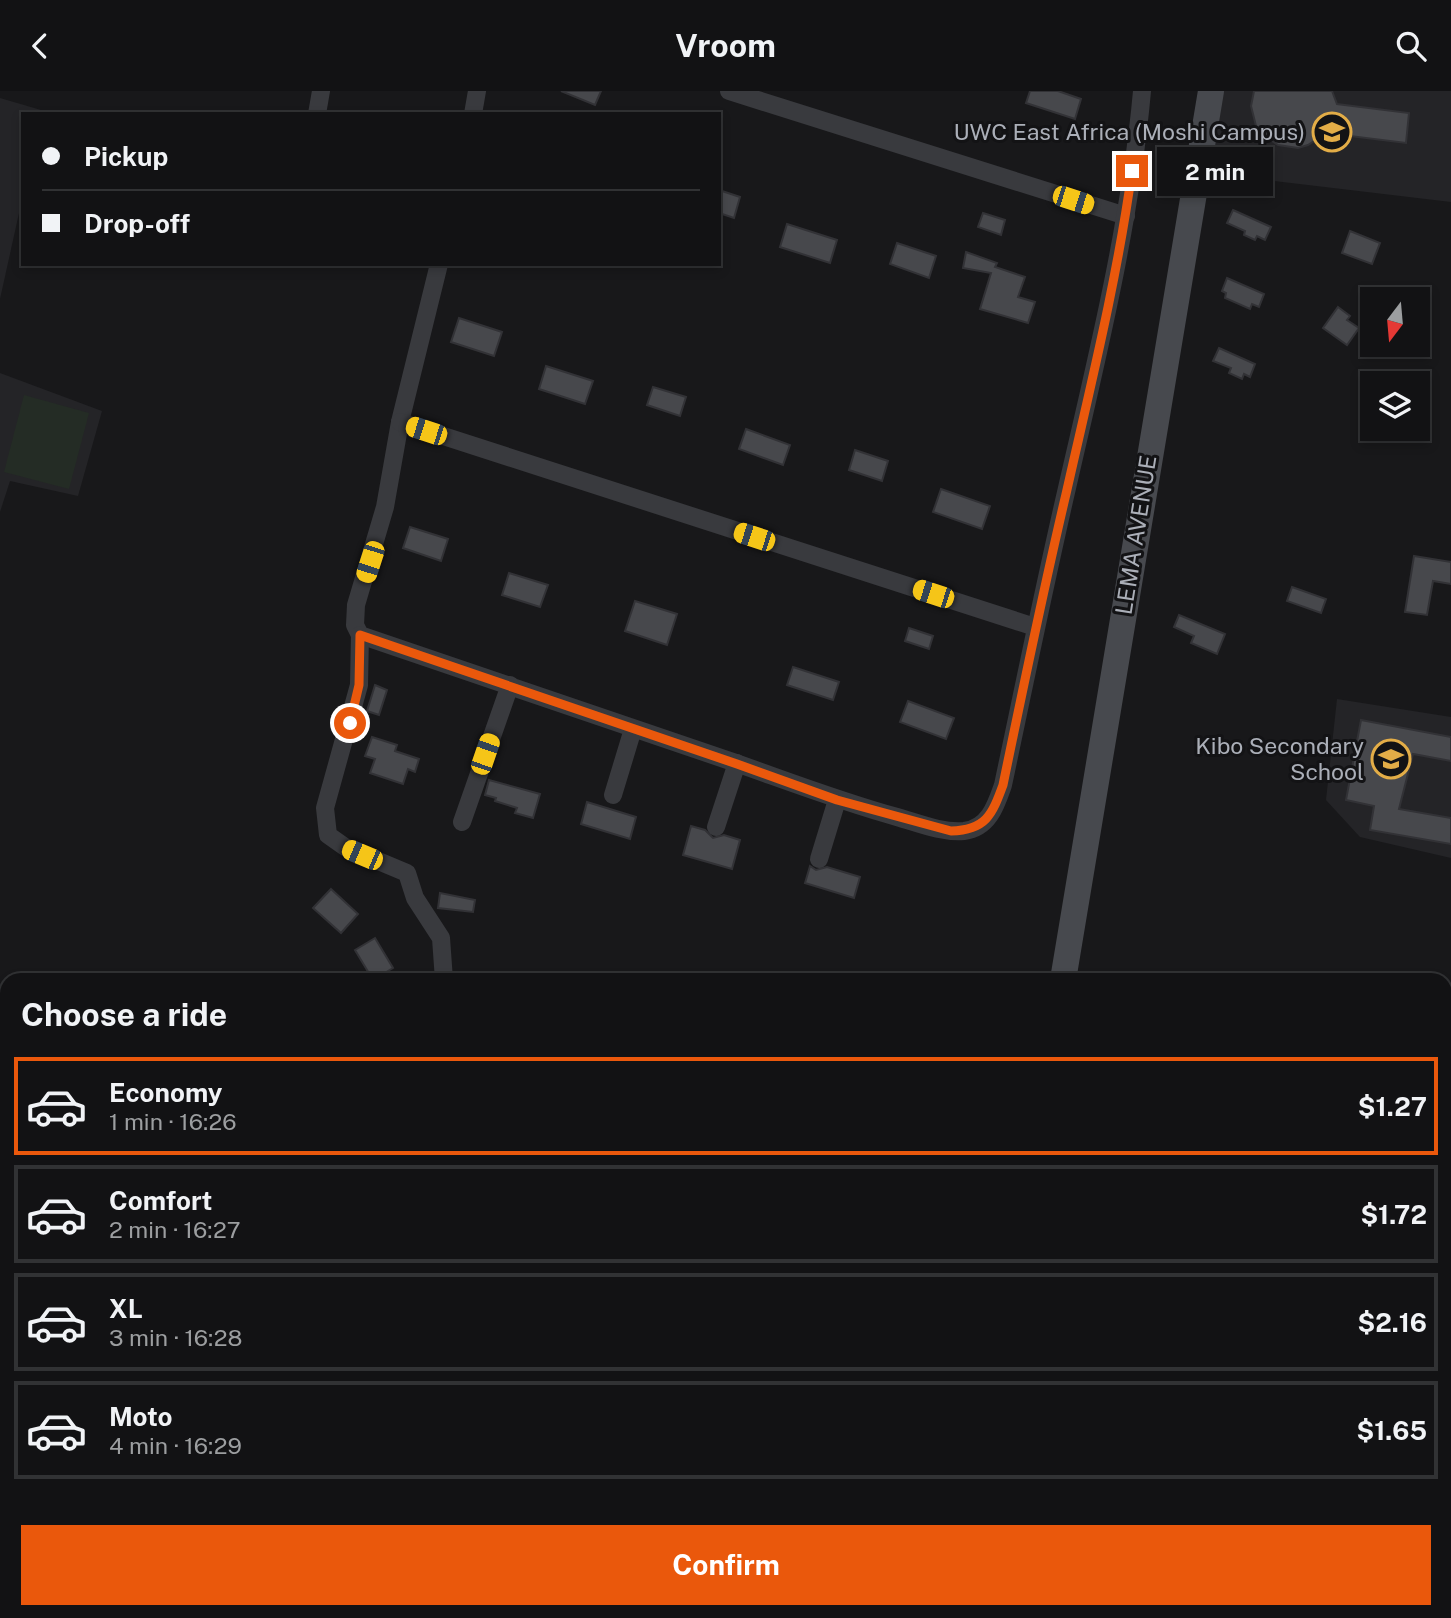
<!DOCTYPE html>
<html lang="en">
<head>
<meta charset="utf-8">
<style>
	body { margin:0; font-family:"Public Sans",sans-serif; background:#1f2022; color:#f1f3f6; height:100vh; display:flex; flex-direction:column; font-size:26px; white-space:nowrap }
	* { box-sizing:border-box; margin:0 }
	p { font-size:23px; color:#9c9ea0 }
	.icon { flex:none; width:38px; height:38px; fill:none; stroke:currentColor; stroke-width:2; stroke-linecap:round; stroke-linejoin:round }
	.map { position:relative; flex:1; overflow:hidden }
	.sheet { position:absolute; left:0px; top:882px; width:1452px; height:646px; display:flex; flex-direction:column; background:#121214; border-radius:21px 21px 0 0; box-shadow:0 4px 10px #0003,0 0 0 2px #313234 }
	.sheet>* { flex:none }
	.banner { position:absolute; left:21px; top:21px; width:700px; height:154px; border-radius:0px; box-shadow:0 4px 10px #0003,0 0 0 2px #313234; display:grid; align-content:center; height:154px; padding:0 21px; background:#121214 }
	.needle { width:46px; rotate:196deg }
	.fabs { position:absolute; left:1360px; top:196px; display:grid; gap:14px }
	.fabs a { display:grid; place-items:center; width:70px; height:70px; border-radius:0px; background:#121214; box-shadow:0 4px 10px #0003,0 0 0 2px #313234; font-size:35px }
	.end { position:absolute; width:32px; height:32px; margin:-16px; border:9px solid #ea580c; background:#fff; box-shadow:0 0 0 4px #fff }
	.from { border-radius:50% }
	.bubble { position:absolute; height:49px; border-radius:0px; background:#121214; box-shadow:0 4px 10px #0003,0 0 0 2px #313234; font-size:23px; font-weight:700; line-height:49px; text-align:center }
	.car { position:absolute; width:21px; height:42px; margin:-21px -10px; border-radius:9px; box-shadow:0 0 5px 2px #0007; background:linear-gradient(#f5c518 24%,#345 0 40%,#f5c518 0 76%,#345 0 86%,#f5c518 0) }
	.banner b { display:flex; align-items:center; gap:24px; height:66px; font-size:26px }
	.banner b+b { border-top:2px solid #313234 }
	.banner i { width:18px; height:18px; background:#f1f3f6 }
	ul { padding:0; list-style:none }
	li { display:flex; align-items:center; gap:21px; height:98px; margin:0 14px 10px; padding:0 7px; border:4px solid #313234; border-radius:0px }
	li div { flex:1 }
	li b { display:block; font-size:26px }
	li em { font-style:normal; font-weight:700 }
	li.selected { border-color:#ea580c }
	li>.icon { width:63px; height:63px; stroke-width:1.5 }
	h2 { padding:0 21px; font-size:32px; line-height:84px }
	.action { display:flex; gap:14px; margin-top:auto; padding:14px 21px }
	.action a { flex:1; height:80px; border-radius:0px; background:#ea580c; color:#fff; font-size:28px; font-weight:700; line-height:80px; text-align:center }
	header { display:flex; justify-content:space-between; align-items:center; height:91px; padding:0 21px; background:#121214; font-size:32px; font-weight:700 }
	.map>svg:first-child { display:block }
	.built { fill:#242427 }
	.green { fill:#242c25 }
	.building { fill:#47484c; stroke:#323236; stroke-width:2 }
	.lines { fill:none; stroke-linecap:round; stroke-linejoin:round }
	.street { stroke:#393a3e; stroke-width:18 }
	.secondary { stroke:#47494e; stroke-width:26 }
	.route { stroke:#ea580c; stroke-width:9 }
	.labels { text-anchor:middle; stroke-width:6; stroke-linejoin:round; paint-order:stroke }
	.poi-label { font-size:23px; fill:#abafb8; stroke:#131315; text-anchor:end }
	.street-label { font-size:23px; fill:#abafb8; stroke:#131315 }
</style>
</head>
<body>
<header><svg class="icon" aria-label="back" viewBox="0 0 24 24"><path d="M15 5l-7 7 7 7"/></svg>Vroom<svg class="icon" aria-label="search" viewBox="0 0 24 24"><circle cx="10" cy="10" r="6"/><path d="M15 15l6 6"/></svg></header>
<div class="map">
<svg width="1451" height="1527" viewBox="0 0 1451 1527">
	<rect width="100%" height="100%" fill="#18181a"/>
	<!-- built -->
	<g class="built">
		<polygon points="1221,0 1451,0 1451,111 1207,82"/>
		<polygon points="0,7 41,19 40,23 23,23 23,104 0,208"/>
		<polygon points="0,282 102,320 78,405 10,390 0,421"/>
		<polygon points="1337,608 1451,626 1451,767 1360,746 1326,709"/>
	</g>
	<!-- green -->
	<polygon class="green" points="24,304 89,322 69,398 4,381"/>
	<!-- building -->
	<g class="building">
		<polygon points="561,0 601,0 595,14"/>
		<polygon points="1030,0 1058,0 1081,8 1075,28 1026,12"/>
		<polygon points="1254,0 1332,0 1337,13 1409,22 1406,52 1326,42 1308,54 1298,57 1278,54 1262,43 1256,35 1251,15"/>
		<polygon points="719,99 740,106 734,127 719,122"/>
		<polygon points="1233,119 1271,136 1265,149 1257,145 1255,149 1244,144 1245,140 1227,132"/>
		<polygon points="983,122 1005,129 1001,144 978,136"/>
		<polygon points="787,133 837,149 830,172 780,156"/>
		<polygon points="1350,140 1380,152 1372,173 1342,162"/>
		<polygon points="897,152 936,165 929,187 890,173"/>
		<polygon points="966,161 997,172 995,176 1025,186 1018,206 1035,211 1028,232 980,218 991,182 963,177"/>
		<polygon points="1227,187 1264,203 1259,216 1252,213 1250,218 1225,207 1226,202 1222,200"/>
		<polygon points="1338,216 1350,225 1347,229 1359,237 1347,254 1323,237"/>
		<polygon points="459,227 502,241 494,265 451,251"/>
		<polygon points="1219,257 1255,273 1250,286 1244,283 1242,288 1229,282 1231,277 1213,270"/>
		<polygon points="546,275 593,290 585,313 539,298"/>
		<polygon points="653,296 686,306 680,325 647,314"/>
		<polygon points="746,338 790,354 783,374 739,358"/>
		<polygon points="855,359 888,370 882,390 849,379"/>
		<polygon points="941,398 990,415 982,438 933,421"/>
		<polygon points="410,436 448,448 441,470 403,457"/>
		<polygon points="1414,465 1451,471 1451,493 1433,490 1427,524 1405,521"/>
		<polygon points="509,482 548,494 540,516 502,504"/>
		<polygon points="1292,496 1326,508 1321,522 1287,510"/>
		<polygon points="635,510 677,523 667,554 625,540"/>
		<polygon points="1179,524 1225,543 1217,563 1191,552 1194,545 1174,536"/>
		<polygon points="909,537 933,545 929,558 905,550"/>
		<polygon points="793,576 839,591 833,609 787,594"/>
		<polygon points="375,594 387,599 379,624 367,620"/>
		<polygon points="908,610 954,627 946,648 900,631"/>
		<polygon points="1361,629 1451,646 1451,670 1413,663 1399,718 1451,727 1451,753 1370,739 1374,715 1346,709"/>
		<polygon points="372,646 397,654 395,660 419,668 415,681 408,678 403,693 370,682 375,668 365,665"/>
		<polygon points="489,689 540,703 533,727 515,722 517,717 495,710 496,707 485,704"/>
		<polygon points="587,711 636,726 630,748 581,733"/>
		<polygon points="691,735 705,739 713,747 724,744 740,749 732,778 683,764"/>
		<polygon points="810,775 816,779 827,776 860,786 854,807 805,792"/>
		<polygon points="331,798 358,823 341,842 313,817"/>
		<polygon points="440,802 475,809 473,821 438,817"/>
		<polygon points="375,847 393,877 373,889 355,859"/>
	</g>
	<g class="lines">
		<!-- street -->
		<g class="street">
			<polyline points="729,0 1126,125"/>
			<polyline points="317,23 321,0"/>
			<polyline points="473,23 477,0"/>
			<path d="M 439,173 L 400,331 L 385,416 L 356,514 L 355,534 L 360,544 C 486,586 611,629 736,672 C 790,691 842,711 897,726 C 918,732 942,742 964,740 C 989,737 996,714 1003,694 C 1024,595 1044,496 1067,397 C 1097,266 1130,134 1142,0"/>
			<polyline points="400,331 1035,536"/>
			<polyline points="360,544 359,594 325,717 328,744 345,756 407,782 415,807 441,847 444,889"/>
			<polyline points="613,704 633,638"/>
			<polyline points="462,731 510,594"/>
			<polyline points="716,736 737,672"/>
			<polyline points="819,768 837,709"/>
			<polyline points="1446,1051 1451,1052"/>
		</g>
		<!-- secondary -->
		<g class="secondary">
			<polyline points="1063,889 1211,0"/>
			<polyline points="965,1527 966,1521"/>
		</g>
	</g>
	<g class="lines">
		<!-- route -->
		<path class="route" d="M 350,632 L 359,594 L 360,544 L 737,673 L 837,709 L 951,740 C 986,739 992,724 1003,694 C 1023,597 1043,500 1066,403 C 1090,297 1117,189 1132,80"/>
	</g>
	<!-- icons -->
	<defs>
		<symbol id="school-ring" viewBox="-11 -11 22 22"><circle r="9.5" fill="#131315" stroke="#e3ad47" stroke-width="1.5"/><path d="M0-5L7-2L0 1L-7-2ZM-4 1L0 2.5L4 1V4Q0 6-4 4Z" fill="#e3ad47"/></symbol>
	</defs>
	<g fill-rule="evenodd">
		<use href="#school-ring" x="1310" y="19" width="44" height="44"/>
		<use href="#school-ring" x="1369" y="646" width="44" height="44"/>
	</g>
	<g class="labels">
		<!-- poi labels -->
		<g class="poi-label">
			<text x="1305" y="49">UWC East Africa (Moshi Campus)</text>
			<text x="1364" y="663">Kibo Secondary<tspan x="1364" dy="26">School</tspan></text>
		</g>
		<!-- street labels -->
		<g class="street-label">
			<text transform="translate(1136 444) rotate(-81)" y="8">LEMA AVENUE</text>
		</g>
	</g>
</svg>
<div class="fabs">
<a><svg class="needle" viewBox="-14 -14 28 28"><path d="M0-13l5 13h-10z" fill="#e53935"/><path d="M0 13l5-13h-10z" fill="#9c9ea0"/></svg></a>
<a><svg class="icon" aria-label="layers" viewBox="0 0 24 24"><path d="M12 4l9 5-9 5-9-5zM3 14l9 5 9-5"/></svg></a>
</div>
<i class="end from" style="left:350px;top:632px"></i>
<i class="end" style="left:1132px;top:80px"></i>
<div class="bubble" style="left:1157px;top:56px;width:116px">2 min</div>
<i class="car" style="left:1073px;top:109px;rotate:108deg"></i>
<i class="car" style="left:426px;top:340px;rotate:288deg"></i>
<i class="car" style="left:754px;top:446px;rotate:288deg"></i>
<i class="car" style="left:370px;top:471px;rotate:198deg"></i>
<i class="car" style="left:933px;top:503px;rotate:288deg"></i>
<i class="car" style="left:485px;top:663px;rotate:19deg"></i>
<i class="car" style="left:362px;top:764px;rotate:293deg"></i>
<div class="banner">
<b><i class="from"></i>Pickup</b>
<b><i></i>Drop-off</b>
</div>
<section class="sheet">
<h2>Choose a ride</h2>
<ul>
<li class="selected"><svg class="icon" aria-label="car" viewBox="0 0 24 24"><path d="M5 17H2v-5l4-1 3-4h7l3 4 3 1v5h-3M9 17h6M6 11h13"/><circle cx="7" cy="17" r="2"/><circle cx="17" cy="17" r="2"/></svg><div><b>Economy</b><p>1 min · 16:26</p></div><em>$1.27</em></li>
<li><svg class="icon" aria-label="car" viewBox="0 0 24 24"><path d="M5 17H2v-5l4-1 3-4h7l3 4 3 1v5h-3M9 17h6M6 11h13"/><circle cx="7" cy="17" r="2"/><circle cx="17" cy="17" r="2"/></svg><div><b>Comfort</b><p>2 min · 16:27</p></div><em>$1.72</em></li>
<li><svg class="icon" aria-label="car" viewBox="0 0 24 24"><path d="M5 17H2v-5l4-1 3-4h7l3 4 3 1v5h-3M9 17h6M6 11h13"/><circle cx="7" cy="17" r="2"/><circle cx="17" cy="17" r="2"/></svg><div><b>XL</b><p>3 min · 16:28</p></div><em>$2.16</em></li>
<li><svg class="icon" aria-label="car" viewBox="0 0 24 24"><path d="M5 17H2v-5l4-1 3-4h7l3 4 3 1v5h-3M9 17h6M6 11h13"/><circle cx="7" cy="17" r="2"/><circle cx="17" cy="17" r="2"/></svg><div><b>Moto</b><p>4 min · 16:29</p></div><em>$1.65</em></li>
</ul>
<div class="action"><a>Confirm</a></div>
</section>
</div>
</body>
</html>
